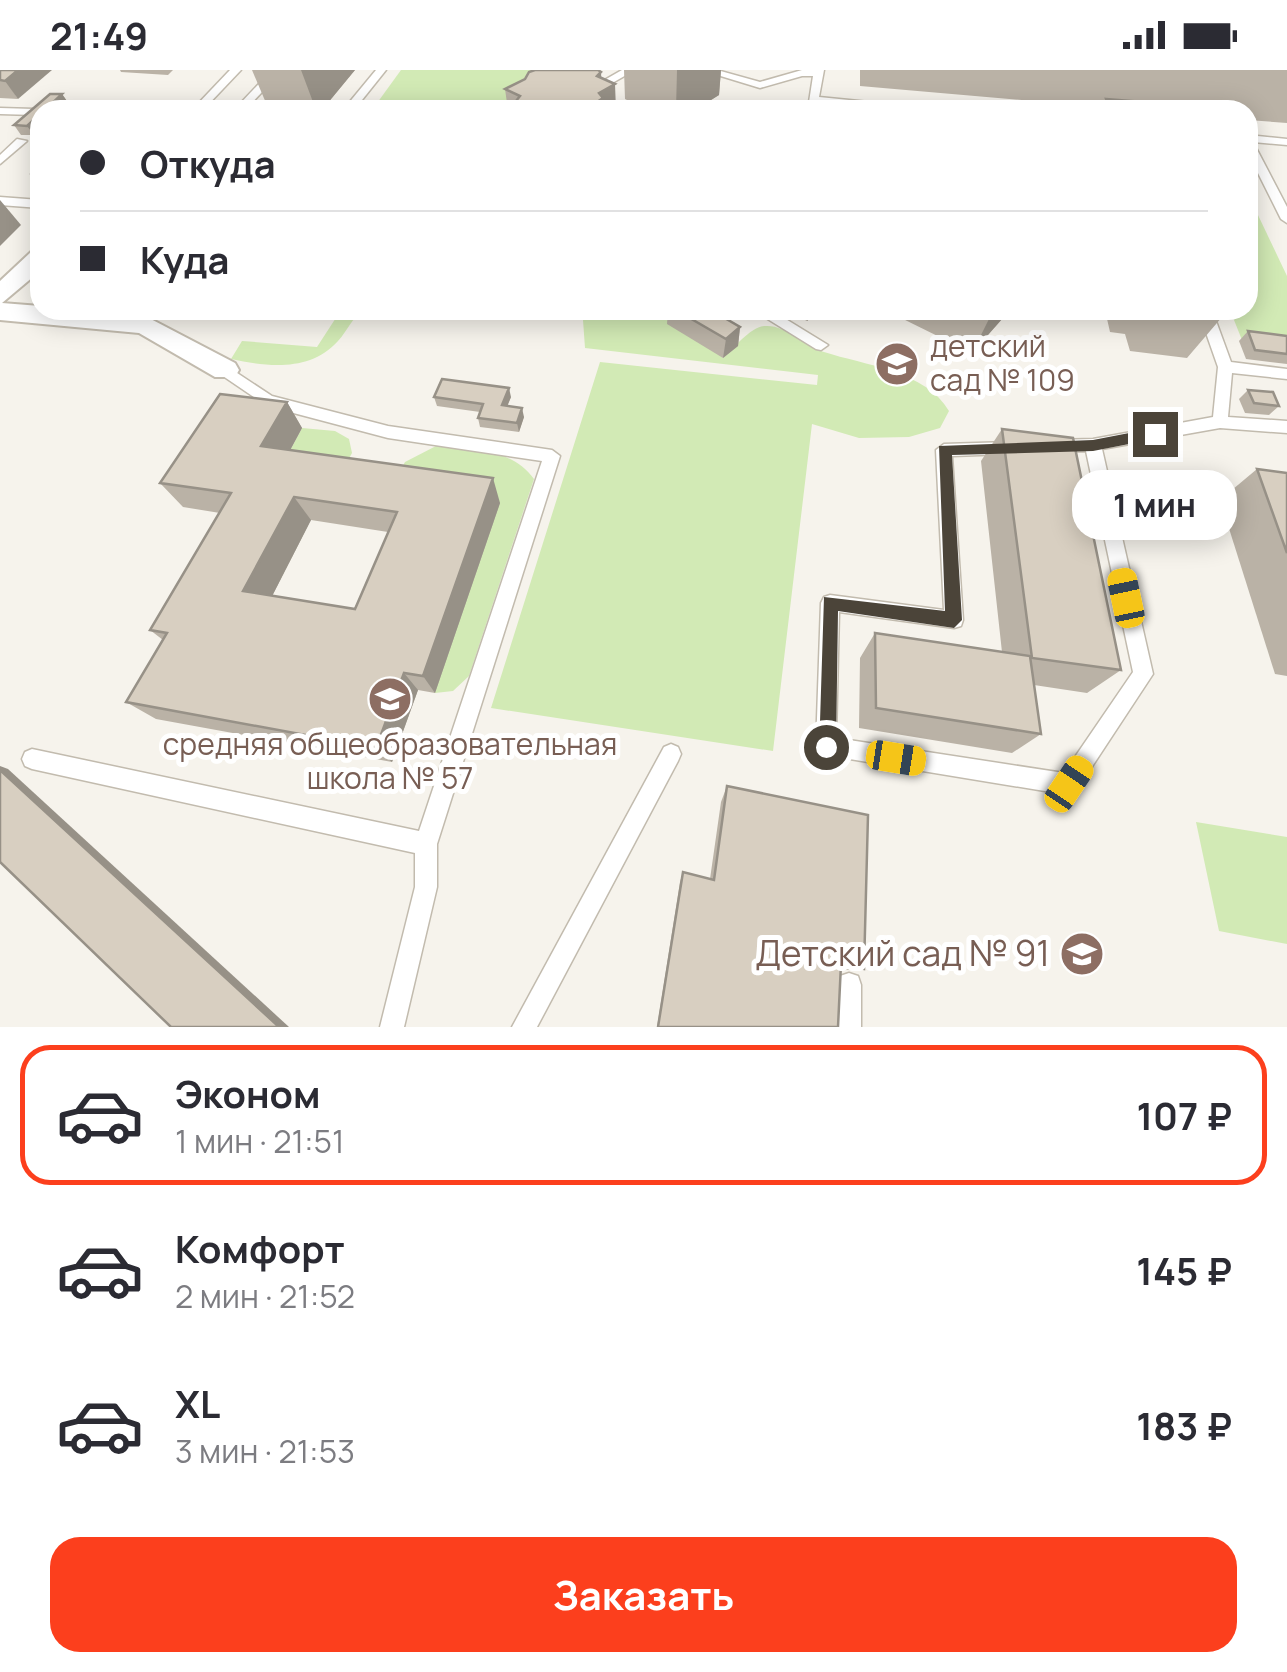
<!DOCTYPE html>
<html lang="ru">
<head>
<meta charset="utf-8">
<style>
	body { margin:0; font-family:Manrope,sans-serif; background:#f2f2f3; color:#2b2b33; height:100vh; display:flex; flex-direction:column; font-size:38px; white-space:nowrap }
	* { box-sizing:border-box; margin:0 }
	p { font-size:32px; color:#7c7c81 }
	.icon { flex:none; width:55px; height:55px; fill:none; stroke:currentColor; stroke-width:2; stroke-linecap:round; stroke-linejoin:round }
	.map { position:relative; height:957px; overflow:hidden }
	.sheet { display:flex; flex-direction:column; background:#fff; flex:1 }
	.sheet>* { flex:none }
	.guide { position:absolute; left:30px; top:30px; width:1228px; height:220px; border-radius:30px; box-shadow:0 5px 25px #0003; display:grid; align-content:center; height:220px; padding:0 50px; background:#fff }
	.end { position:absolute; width:45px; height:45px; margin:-22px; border:12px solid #4b4439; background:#fff; box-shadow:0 0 0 5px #fff }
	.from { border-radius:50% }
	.bubble { position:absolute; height:70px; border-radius:30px; background:#fff; box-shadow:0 5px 25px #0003; font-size:32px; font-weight:700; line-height:70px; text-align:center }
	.car { position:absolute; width:30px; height:60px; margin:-30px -15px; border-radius:12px; box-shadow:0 0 8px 2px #0007; background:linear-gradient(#f5c518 24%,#345 0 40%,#f5c518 0 76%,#345 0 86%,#f5c518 0) }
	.guide b { display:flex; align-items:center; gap:35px; height:95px; font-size:38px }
	.guide b+b { border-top:2px solid #e1e1e2 }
	.guide i { width:25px; height:25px; background:#2b2b33 }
	ul { padding:18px 0 0; list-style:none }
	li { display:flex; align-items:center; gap:30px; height:140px; margin:0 20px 15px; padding:0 30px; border:5px solid transparent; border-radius:30px }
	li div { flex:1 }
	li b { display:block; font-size:38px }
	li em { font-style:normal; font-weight:700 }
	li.active { border-color:#fc3f1d }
	li>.icon { width:90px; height:90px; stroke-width:1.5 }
	.action { display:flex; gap:20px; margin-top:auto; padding:20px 50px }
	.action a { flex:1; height:115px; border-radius:30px; background:#fc3f1d; color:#fff; font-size:40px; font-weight:700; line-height:115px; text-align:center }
	.status { display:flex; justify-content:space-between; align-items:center; height:70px; padding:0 50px; background:#fff; direction:ltr }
	.status svg { height:28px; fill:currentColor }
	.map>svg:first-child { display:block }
	.green { fill:#d2eab5 }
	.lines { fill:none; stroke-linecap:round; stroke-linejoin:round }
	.lane-casing { stroke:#c2bbae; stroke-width:3 }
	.street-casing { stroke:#c2bbae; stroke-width:4 }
	.lane { fill:#fff; fill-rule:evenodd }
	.street { fill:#fff; fill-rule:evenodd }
	.wall { fill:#bab2a6; fill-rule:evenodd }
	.shaded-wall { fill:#979187 }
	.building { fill:#d8cfc1; stroke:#979187; stroke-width:2.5; fill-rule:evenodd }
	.route { fill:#4b4439 }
	.labels { text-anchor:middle; stroke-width:10; stroke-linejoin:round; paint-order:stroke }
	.education-label { font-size:30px; fill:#785e54; stroke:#fff; text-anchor:start }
	.near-education-label { font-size:35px; fill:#785e54; stroke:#fff; text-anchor:end }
</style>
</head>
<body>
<div class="status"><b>21:49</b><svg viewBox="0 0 49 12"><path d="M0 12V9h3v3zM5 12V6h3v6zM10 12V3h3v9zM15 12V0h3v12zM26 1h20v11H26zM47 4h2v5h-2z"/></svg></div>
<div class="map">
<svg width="1287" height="957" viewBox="0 0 1287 957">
	<rect width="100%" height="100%" fill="#f6f3ec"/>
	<!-- green -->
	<g class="green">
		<polygon points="401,0 545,0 535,25 508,40 372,40"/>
		<polygon points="1248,124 1287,206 1287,275 1242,270 1230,240 1248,240"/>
		<path d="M 341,240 L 364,240 C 351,249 348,260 338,271 C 310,302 268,297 231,289 L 242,271 L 317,277 Z"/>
		<path d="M 589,240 L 685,240 L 723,288 C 735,278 751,255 767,256 C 788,256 804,276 824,282 C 864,295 926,301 949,341 L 940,358 L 909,367 L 859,368 L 812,354 L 773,681 L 491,638 L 600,292 L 817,315 L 818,305 L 585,278 L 583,250 Z"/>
		<polygon points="302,358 335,361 349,369 352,383 338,409 279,401"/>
		<path d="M 436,376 C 471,379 512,378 534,409 L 469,606 L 453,621 L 435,623 L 391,417 L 405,392 Z"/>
		<polygon points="1196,752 1287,767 1287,874 1219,861"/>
	</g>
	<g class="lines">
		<defs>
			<g id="lane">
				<polygon points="230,0 241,0 203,40 192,40"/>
				<polygon points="272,0 283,0 245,40 234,40"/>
				<polygon points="376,0 386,0 354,40 343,40"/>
				<polygon points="622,0 635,0 565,40 552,40"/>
				<polygon points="701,0 717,0 760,12 802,0 824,0 819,27 919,37 924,40 885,40 809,32 813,6 802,6 760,18"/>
				<polygon points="0,38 34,39 39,42 34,45 0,44"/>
				<polygon points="1248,65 1287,69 1287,75 1253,72 1287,137 1287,153 1281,149 1248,83"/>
				<polygon points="17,69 27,71 0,94 0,85"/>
				<polygon points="0,127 40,130 40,138 0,135"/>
				<polygon points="753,240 771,240 828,275 821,280 816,279"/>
				<polygon points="1198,240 1212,240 1231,292 1287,299 1287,309 1232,303 1228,347 1287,351 1287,363 1220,358 1102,379 1153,604 1076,721 1069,725 819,684 816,677 821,533 824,527 830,525 944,540 936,380 944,374 1009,372 1017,378 1009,384 952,386 963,550 961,556 954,558 839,542 836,668 1064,703 1133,602 1086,381 1055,382 1047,376 1055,370 1093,369 1213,347 1218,297"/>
				<polygon points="225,295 272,326 388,356 552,380 560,386 437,774 437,817 404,957 380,957 415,817 415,783 32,699 25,696 22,689 25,682 32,679 419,761 542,391 388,368 267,336 220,304 218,300"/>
				<polygon points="671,674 678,677 681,684 678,691 537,957 512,957 664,677"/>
				<polygon points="849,903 858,906 861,915 861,957 837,957 837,915 840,906"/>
			</g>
			<polygon id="street" points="40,179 40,201 2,233 40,236 40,240 145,246 235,293 239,300 235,307 215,307 139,263 0,250 0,211 31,182"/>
		</defs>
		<!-- lane casing -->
		<use href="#lane" class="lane-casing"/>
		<!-- street casing -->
		<use href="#street" class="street-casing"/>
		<!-- lane -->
		<use href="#lane" class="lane"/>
		<!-- street -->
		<use href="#street" class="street"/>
	</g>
	<!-- wall -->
	<g class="wall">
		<polygon points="0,0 18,29 0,28"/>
		<polygon points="120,0 173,0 168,5 121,2"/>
		<polygon points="252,0 355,0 322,40 269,40"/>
		<polygon points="624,0 721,0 719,25 711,30 710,37 706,40 637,40 635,34 625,29"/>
		<polygon points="860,0 1287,0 1287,53 1248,50 1248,40 1095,40 1097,37 1102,37 860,16"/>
		<polygon points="601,2 601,8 616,40 508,40 505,19"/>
		<polygon points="50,24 62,24 69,34 62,40 40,40 40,60 34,65 21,65 14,55"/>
		<polygon points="40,95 40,112 32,103"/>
		<polygon points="668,240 711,240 740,257 738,276 723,288 667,254"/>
		<polygon points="786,240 820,240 807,251"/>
		<polygon points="900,240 1010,240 972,283 897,246"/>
		<polygon points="1105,240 1228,240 1187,288 1130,281 1125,264 1110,262"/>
		<polygon points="1248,261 1287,266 1287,294 1246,289 1239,271"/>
		<polygon points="1248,320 1279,336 1269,345 1245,343 1239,329"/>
		<polygon points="434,327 511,327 507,336 524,347 519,362 480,357 478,348 480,342 437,336"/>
		<path d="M 287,332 L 302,358 L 290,380 L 500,433 L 435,623 L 418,620 L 392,692 L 156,649 L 126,632 L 163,570 L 150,560 L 220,443 L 183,437 L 160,413 ZM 311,450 L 388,462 L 355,539 L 272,526 Z"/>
		<polygon points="1002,359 1121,600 1087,623 1034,615 1041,664 1012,683 859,658 860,588 875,563 1002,582 981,391"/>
		<polygon points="1257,399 1287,403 1287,606 1275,604 1220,430"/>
		<polygon points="727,716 864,899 840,900 838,957 657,957 680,812 683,802 710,809 721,732"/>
	</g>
	<!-- shaded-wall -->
	<g class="shaded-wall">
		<polygon points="18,0 52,0 18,29 5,11"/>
		<polygon points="301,0 355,0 322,40 316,40"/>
		<polygon points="677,0 721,0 719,25 711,30 710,37 706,40 676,40"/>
		<polygon points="601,2 602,22 615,14 616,40 569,40 578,35"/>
		<polygon points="62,24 69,34 62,40 45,40"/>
		<polygon points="40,44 40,60 34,65 27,56"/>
		<polygon points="0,130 21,155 0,176"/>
		<polygon points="810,240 820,240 807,251"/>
		<polygon points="997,240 1010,240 972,283 989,249"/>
		<polygon points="740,257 738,276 723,288 726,269"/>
		<polygon points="509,318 511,327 504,344 502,335"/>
		<polygon points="287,332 302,358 279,401 261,376"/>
		<polygon points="522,338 524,347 519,362 517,353"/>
		<polygon points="493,408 500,433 435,623 423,606"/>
		<polygon points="294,427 311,450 264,542 243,521"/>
		<polygon points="404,603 418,620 392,692 376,678"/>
		<polygon points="0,696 8,699 289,957 279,957 0,700"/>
	</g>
	<!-- building -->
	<g class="building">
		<polygon points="0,0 18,0 5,11 0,10"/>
		<polygon points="535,0 598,0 601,2 597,6 615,14 599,23 603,28 597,32 578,35 569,40 548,40 540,36 522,36 516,31 520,26 505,19 525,9 529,2"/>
		<polygon points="50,24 62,24 45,40 40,40 40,44 27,56 14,55"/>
		<polygon points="1106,29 1155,33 1157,40 1098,40 1097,37 1109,38"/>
		<polygon points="875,37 901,40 875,40"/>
		<polygon points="39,95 40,103 32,103"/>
		<polygon points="676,240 711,240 740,257 726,269"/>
		<polygon points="971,240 997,240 989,249"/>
		<polygon points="1248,261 1287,266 1287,284 1255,280"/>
		<polygon points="442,309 509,318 502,335 522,338 517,353 478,348 483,334 434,327"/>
		<polygon points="1248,320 1273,322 1279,336 1254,333"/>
		<path d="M 220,324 L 287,332 L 261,376 L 493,408 L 423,606 L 404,603 L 376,678 L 126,632 L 167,563 L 150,560 L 231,423 L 160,413 ZM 294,427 L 397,442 L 355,539 L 243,521 Z"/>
		<polygon points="1002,359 1073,368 1121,600 1032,588"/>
		<polygon points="1257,399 1287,403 1287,483"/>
		<polygon points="875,563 1030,586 1041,664 876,638"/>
		<polygon points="0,700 279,957 171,957 0,792"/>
		<polygon points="727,716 868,745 864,899 841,894 838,957 658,957 683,802 714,810"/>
	</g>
	<!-- route -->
	<polygon class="route" points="1155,358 1162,364 1160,368 1093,381 952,385 962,550 954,558 838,541 836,677 826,686 819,683 824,527 945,541 939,376 1093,370"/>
	<!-- icons -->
	<defs>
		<symbol id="school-disc" viewBox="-11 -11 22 22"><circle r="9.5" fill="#8d6e63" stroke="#fff"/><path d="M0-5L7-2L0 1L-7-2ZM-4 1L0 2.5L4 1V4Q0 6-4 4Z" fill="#fff"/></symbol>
	</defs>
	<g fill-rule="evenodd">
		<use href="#school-disc" x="872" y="269" width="50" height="50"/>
		<use href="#school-disc" x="365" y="604" width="50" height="50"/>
		<use href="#school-disc" x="1057" y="859" width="50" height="50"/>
	</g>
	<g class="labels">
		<!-- education labels -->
		<g class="education-label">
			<text x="930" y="287">детский<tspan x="930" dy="34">сад № 109</tspan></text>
			<text x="390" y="685" text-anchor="middle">средняя общеобразовательная<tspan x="390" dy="34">школа № 57</tspan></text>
		</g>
		<!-- near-education labels -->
		<g class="near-education-label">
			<text x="1050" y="896">Детский сад № 91</text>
		</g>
	</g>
</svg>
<i class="end from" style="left:826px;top:677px"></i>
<i class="end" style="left:1155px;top:364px"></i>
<div class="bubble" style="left:1072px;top:400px;width:165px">1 мин</div>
<i class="car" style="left:1126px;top:528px;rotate:348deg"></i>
<i class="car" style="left:896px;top:688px;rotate:99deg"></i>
<i class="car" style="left:1069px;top:714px;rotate:34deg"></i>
<div class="guide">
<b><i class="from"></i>Откуда</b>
<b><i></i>Куда</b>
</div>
</div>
<section class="sheet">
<ul>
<li class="active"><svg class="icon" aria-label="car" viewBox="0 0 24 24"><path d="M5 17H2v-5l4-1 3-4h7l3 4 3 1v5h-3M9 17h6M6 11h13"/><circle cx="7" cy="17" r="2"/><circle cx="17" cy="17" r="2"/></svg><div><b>Эконом</b><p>1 мин · 21:51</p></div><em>107 ₽</em></li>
<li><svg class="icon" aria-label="car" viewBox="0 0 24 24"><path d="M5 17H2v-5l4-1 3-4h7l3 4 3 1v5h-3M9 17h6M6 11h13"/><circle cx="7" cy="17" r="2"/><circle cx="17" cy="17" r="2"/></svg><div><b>Комфорт</b><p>2 мин · 21:52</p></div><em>145 ₽</em></li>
<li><svg class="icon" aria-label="car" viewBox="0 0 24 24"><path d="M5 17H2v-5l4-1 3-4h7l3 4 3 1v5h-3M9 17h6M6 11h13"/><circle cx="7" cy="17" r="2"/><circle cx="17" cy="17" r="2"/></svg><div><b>XL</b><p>3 мин · 21:53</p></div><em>183 ₽</em></li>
</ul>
<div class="action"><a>Заказать</a></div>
</section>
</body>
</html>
